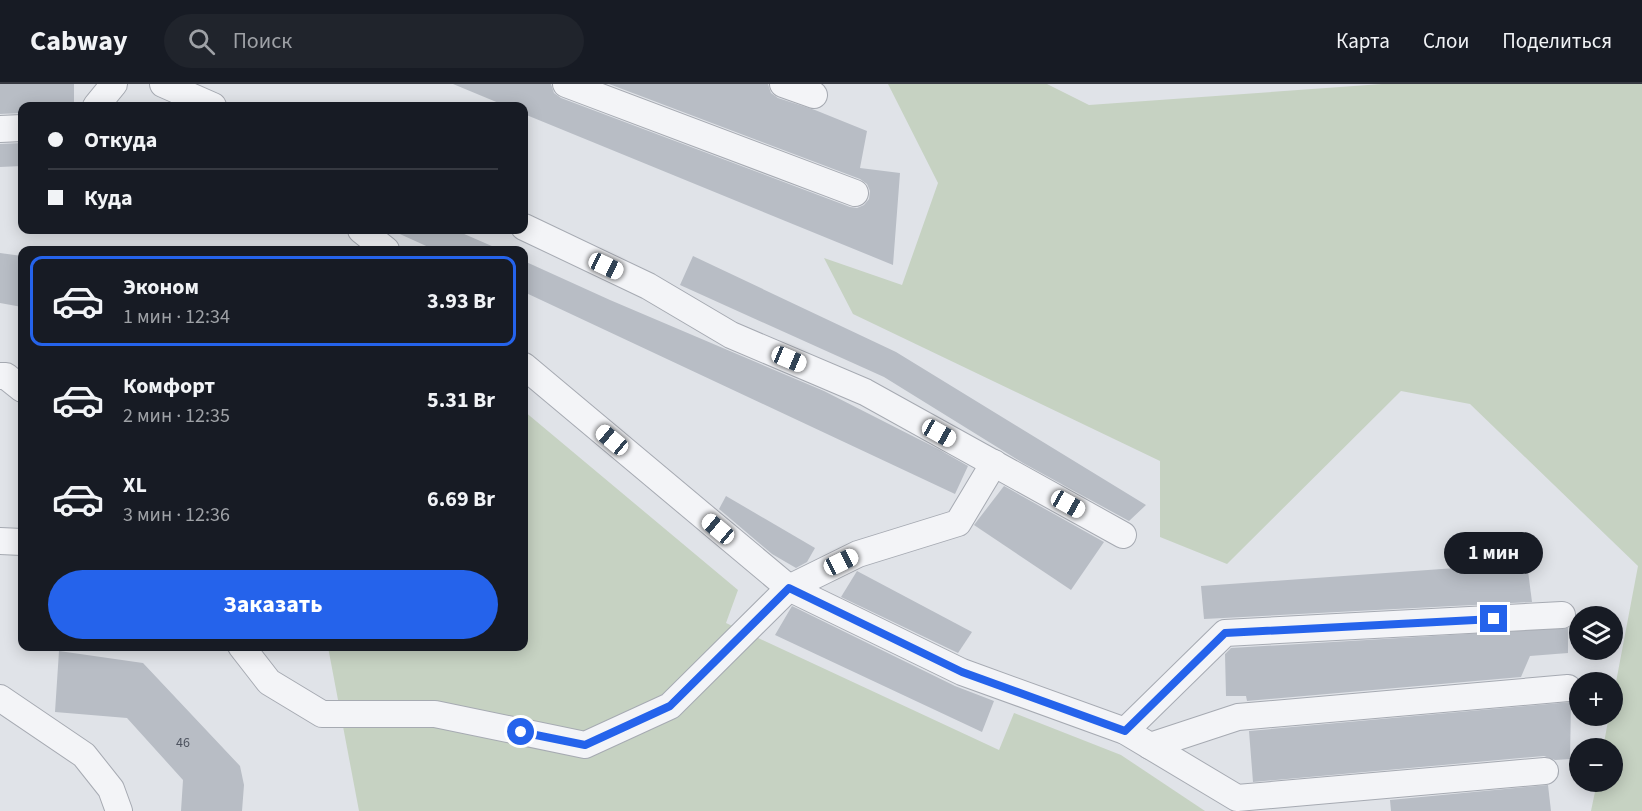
<!DOCTYPE html>
<html lang="ru">
<head>
<meta charset="utf-8">
<style>
	body { margin:0; font-family:"Source Sans 3",sans-serif; background:#20242c; color:#f1f3f6; height:100vh; display:flex; flex-direction:column; font-size:22px; white-space:nowrap }
	* { box-sizing:border-box; margin:0 }
	p { font-size:20px; color:#9ea1a6 }
	.icon { flex:none; width:33px; height:33px; fill:none; stroke:currentColor; stroke-width:2; stroke-linecap:round; stroke-linejoin:round }
	.map { position:relative; flex:1; overflow:hidden }
	.panel { position:absolute; left:18px; top:162px; width:510px; height:405px; display:flex; flex-direction:column; background:#171b24; border-radius:12px; box-shadow:0 3px 15px #0003 }
	.panel>* { flex:none }
	.guide { position:absolute; left:18px; top:18px; width:510px; height:132px; border-radius:12px; box-shadow:0 3px 15px #0003; display:grid; align-content:center; height:132px; padding:0 30px; background:#171b24 }
	.buttons { position:absolute; left:1569px; top:522px; display:grid; gap:12px }
	.buttons a { display:grid; place-items:center; width:54px; height:54px; border-radius:50%; background:#171b24; box-shadow:0 3px 15px #0003; font-size:30px }
	.end { position:absolute; width:27px; height:27px; margin:-14px; border:8px solid #2563eb; background:#fff; box-shadow:0 0 0 3px #fff }
	.from { border-radius:50% }
	.bubble { position:absolute; height:42px; border-radius:21px; background:#171b24; box-shadow:0 3px 15px #0003; font-size:20px; font-weight:700; line-height:42px; text-align:center }
	.car { position:absolute; width:18px; height:36px; margin:-18px -9px; border-radius:8px; box-shadow:0 0 4px 2px #0007; background:linear-gradient(#fff 24%,#345 0 40%,#fff 0 76%,#345 0 86%,#fff 0) }
	.guide b { display:flex; align-items:center; gap:21px; height:57px; font-size:22px }
	.guide b+b { border-top:2px solid #363941 }
	.guide i { width:15px; height:15px; background:#f1f3f6 }
	ul { padding:10px 0 0; list-style:none }
	li { display:flex; align-items:center; gap:18px; height:90px; margin:0 12px 9px; padding:0 18px; border:3px solid transparent; border-radius:12px }
	li div { flex:1 }
	li b { display:block; font-size:22px }
	li em { font-style:normal; font-weight:700 }
	li.selected { border-color:#2563eb }
	li>.icon { width:54px; height:54px; stroke-width:1.5 }
	.cta { display:flex; gap:12px; margin-top:auto; padding:12px 30px }
	.cta a { flex:1; height:69px; border-radius:36px; background:#2563eb; color:#fff; font-size:24px; font-weight:700; line-height:69px; text-align:center }
	header { display:flex; align-items:center; gap:36px; box-sizing:border-box; height:84px; padding:0 30px; background:#171b24; border-bottom:2px solid #363941 }
	header strong { font-size:28px }
	nav { display:flex; gap:33px; margin-inline-start:auto; font-size:21px }
	.search { width:420px; height:54px; background:#20242c; display:flex; align-items:center; gap:15px; box-sizing:border-box; padding:0 21px; border-radius:33px; color:#9ea1a6; font-size:22px }
	.map>svg:first-child { display:block }
	.green { fill:#c6d2c2 }
	.building { fill:#b8bdc5 }
	.lines { fill:none; stroke-linecap:round; stroke-linejoin:round }
	.minor-casing { stroke:#a6aab2; stroke-width:28 }
	.minor { stroke:#f3f4f7; stroke-width:26 }
	.route { stroke:#2563eb; stroke-width:8 }
	.labels { text-anchor:middle; stroke-width:4.5; stroke-linejoin:round; paint-order:stroke }
	.number-label { font-size:14px; fill:#4e5460 }
</style>
</head>
<body>
<header>
<strong>Cabway</strong>
<div class="search"><svg class="icon" aria-label="search" viewBox="0 0 24 24"><circle cx="10" cy="10" r="6"/><path d="M15 15l6 6"/></svg>Поиск</div>
<nav><a>Карта</a><a>Слои</a><a>Поделиться</a></nav>
</header>
<div class="map">
<svg width="1642" height="727" viewBox="0 0 1642 727">
	<rect width="100%" height="100%" fill="#e0e3e8"/>
	<!-- green -->
	<g class="green">
		<polygon points="888,0 1047,0 1089,21 1382,0 1642,0 1642,727 1591,727 1597,698 1612,698 1612,664 1603,664 1609,632 1612,632 1613,614 1638,482 1470,320 1401,307 1227,480 1160,453 1160,377 853,230 824,174 902,201 938,99"/>
		<polygon points="524,327 738,506 726,539 999,666 1014,629 1121,671 1205,727 359,727 328,563 524,562"/>
	</g>
	<!-- building -->
	<g class="building">
		<polygon points="0,0 74,0 74,22 22,22 22,29 0,30"/>
		<polygon points="453,0 551,0 554,9 561,14 850,123 857,124 864,121 869,115 870,107 867,100 860,95 609,0 768,0 771,9 778,14 815,26 867,47 860,84 900,89 893,181 524,30 524,22 506,22"/>
		<polygon points="22,59 22,82 0,83 0,60"/>
		<polygon points="391,146 455,146 501,166 435,166"/>
		<polygon points="0,169 22,172 22,223 0,219"/>
		<polygon points="693,172 896,268 1146,421 1129,437 1023,379 884,293 680,201"/>
		<polygon points="524,177 610,216 824,307 940,366 968,382 955,410 524,208"/>
		<polygon points="1004,402 1104,458 1071,506 974,441"/>
		<polygon points="726,412 815,464 807,478 796,484 772,470 719,425"/>
		<polygon points="1527,479 1532,518 1204,535 1201,502"/>
		<polygon points="857,487 972,548 958,569 841,513"/>
		<polygon points="792,522 955,602 994,617 982,648 775,551"/>
		<polygon points="1568,544 1568,569 1530,572 1521,593 1247,617 1246,612 1226,612 1225,570 1231,564"/>
		<polygon points="59,567 143,579 240,682 244,701 242,727 181,727 183,696 127,634 55,628"/>
		<polygon points="1571,618 1570,675 1555,676 1544,672 1253,698 1249,647"/>
		<polygon points="1548,701 1551,727 1391,727 1390,716"/>
	</g>
	<g class="lines">
		<defs>
			<g id="minor">
				<polyline points="163,0 213,22"/>
				<polyline points="566,0 855,109"/>
				<polyline points="783,0 814,11"/>
				<polyline points="96,22 114,0"/>
				<polyline points="0,45 22,44"/>
				<polyline points="524,143 648,202 731,251 865,308 1123,451"/>
				<polyline points="361,146 386,166"/>
				<polyline points="524,282 789,504 962,588 1125,647 1237,714 1545,687"/>
				<polyline points="0,292 6,292 22,305"/>
				<polyline points="0,457 22,458"/>
				<polyline points="241,562 269,598 322,630 435,630 585,661 670,622 789,504 858,470 958,439 994,379"/>
				<polyline points="0,614 84,671 111,705 119,727"/>
				<polyline points="1125,647 1225,549 1562,531"/>
				<polyline points="1150,662 1238,633 1568,604"/>
			</g>
		</defs>
		<!-- minor casing -->
		<use href="#minor" class="minor-casing"/>
		<!-- minor -->
		<use href="#minor" class="minor"/>
	</g>
	<g class="lines">
		<!-- route -->
		<polyline class="route" points="521,648 585,661 670,622 789,504 962,588 1125,647 1225,549 1494,535"/>
	</g>
	<g class="labels">
		<!-- number labels -->
		<g class="number-label">
			<text x="183" y="663">46</text>
		</g>
	</g>
</svg>
<div class="buttons">
<a><svg class="icon" aria-label="layers" viewBox="0 0 24 24"><path d="M12 4l9 5-9 5-9-5zM3 14l9 5 9-5"/></svg></a>
<a>+</a>
<a>−</a>
</div>
<i class="end from" style="left:521px;top:648px"></i>
<i class="end" style="left:1494px;top:535px"></i>
<div class="bubble" style="left:1444px;top:448px;width:99px">1 мин</div>
<i class="car" style="left:606px;top:182px;rotate:115deg"></i>
<i class="car" style="left:789px;top:275px;rotate:113deg"></i>
<i class="car" style="left:939px;top:349px;rotate:119deg"></i>
<i class="car" style="left:612px;top:356px;rotate:310deg"></i>
<i class="car" style="left:1068px;top:420px;rotate:119deg"></i>
<i class="car" style="left:718px;top:445px;rotate:310deg"></i>
<i class="car" style="left:841px;top:478px;rotate:64deg"></i>
<div class="guide">
<b><i class="from"></i>Откуда</b>
<b><i></i>Куда</b>
</div>
<section class="panel">
<ul>
<li class="selected"><svg class="icon" aria-label="car" viewBox="0 0 24 24"><path d="M5 17H2v-5l4-1 3-4h7l3 4 3 1v5h-3M9 17h6M6 11h13"/><circle cx="7" cy="17" r="2"/><circle cx="17" cy="17" r="2"/></svg><div><b>Эконом</b><p>1 мин · 12:34</p></div><em>3.93 Br</em></li>
<li><svg class="icon" aria-label="car" viewBox="0 0 24 24"><path d="M5 17H2v-5l4-1 3-4h7l3 4 3 1v5h-3M9 17h6M6 11h13"/><circle cx="7" cy="17" r="2"/><circle cx="17" cy="17" r="2"/></svg><div><b>Комфорт</b><p>2 мин · 12:35</p></div><em>5.31 Br</em></li>
<li><svg class="icon" aria-label="car" viewBox="0 0 24 24"><path d="M5 17H2v-5l4-1 3-4h7l3 4 3 1v5h-3M9 17h6M6 11h13"/><circle cx="7" cy="17" r="2"/><circle cx="17" cy="17" r="2"/></svg><div><b>XL</b><p>3 мин · 12:36</p></div><em>6.69 Br</em></li>
</ul>
<div class="cta"><a>Заказать</a></div>
</section>
</div>
</body>
</html>
